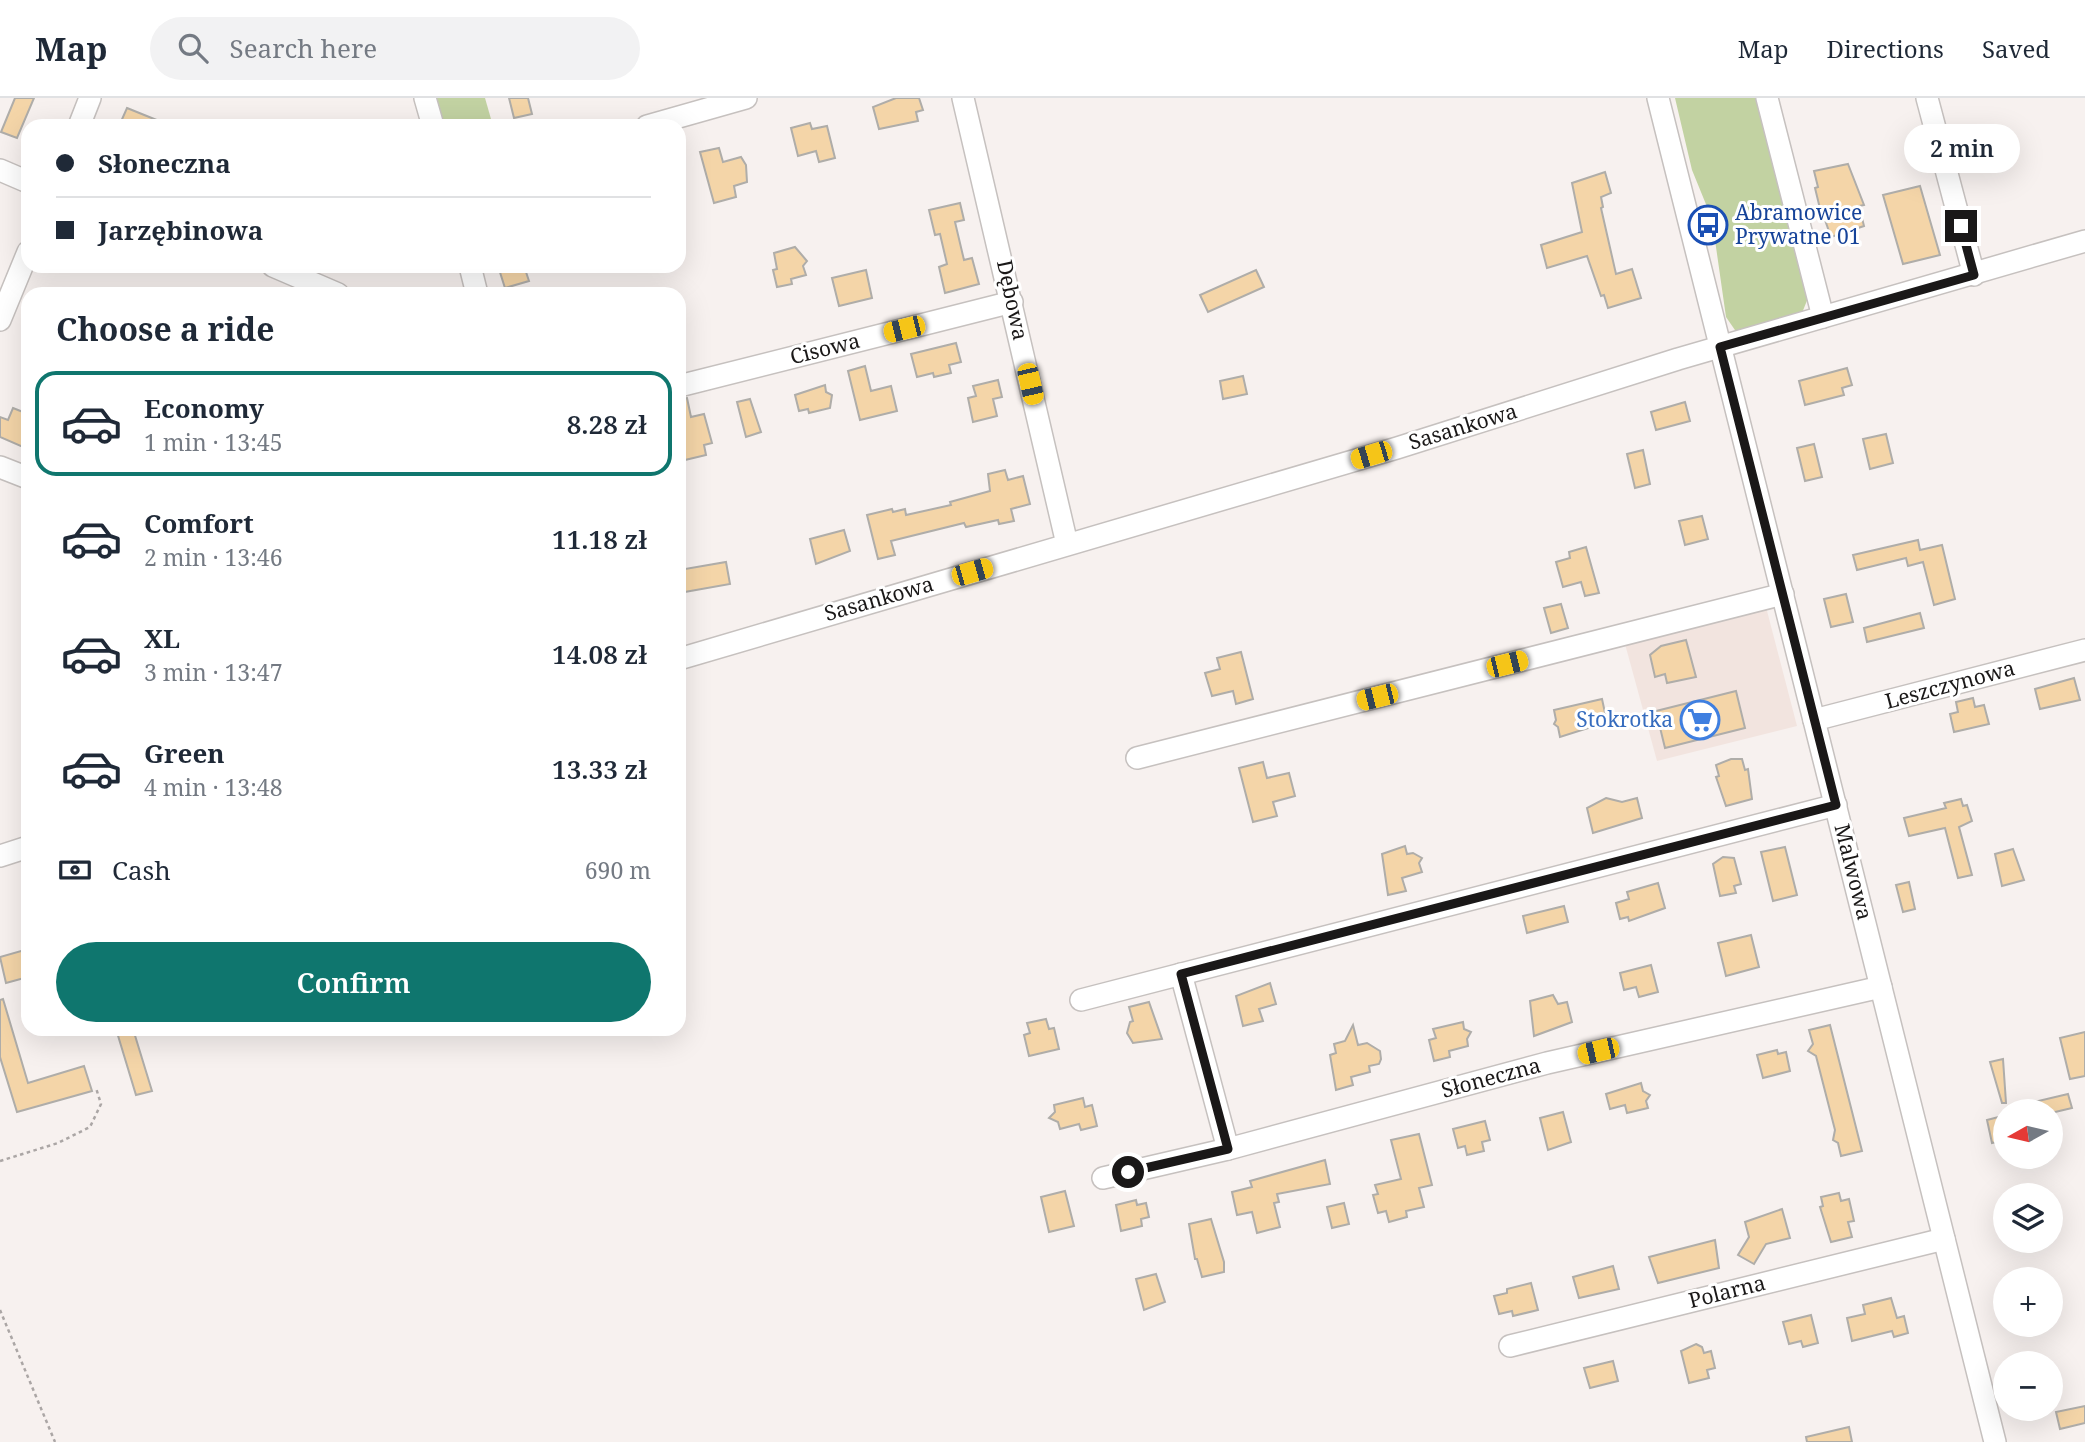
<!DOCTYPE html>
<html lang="en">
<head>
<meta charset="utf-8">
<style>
	body { margin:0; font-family:"Noto Serif",serif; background:#f2f2f3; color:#1f2937; height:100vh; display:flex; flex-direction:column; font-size:26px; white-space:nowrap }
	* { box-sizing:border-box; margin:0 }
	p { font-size:23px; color:#747a83 }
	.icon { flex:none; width:38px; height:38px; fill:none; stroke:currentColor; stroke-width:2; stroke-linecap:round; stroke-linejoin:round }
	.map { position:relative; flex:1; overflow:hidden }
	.details { position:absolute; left:21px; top:189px; width:665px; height:749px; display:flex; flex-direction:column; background:#fff; border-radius:21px; box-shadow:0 7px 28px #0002 }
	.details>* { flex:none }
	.hud { position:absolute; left:21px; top:21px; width:665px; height:154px; border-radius:21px; box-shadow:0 7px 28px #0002; display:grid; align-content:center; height:154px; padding:0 35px; background:#fff }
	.needle { width:46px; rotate:262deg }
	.fabs { position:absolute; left:1993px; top:1001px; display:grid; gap:14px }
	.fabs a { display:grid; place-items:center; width:70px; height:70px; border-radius:50%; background:#fff; box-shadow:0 7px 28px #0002; font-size:35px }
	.end { position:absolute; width:32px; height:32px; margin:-16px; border:9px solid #1a1818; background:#fff; box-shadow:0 0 0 4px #fff }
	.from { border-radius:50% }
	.bubble { position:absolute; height:49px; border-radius:24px; background:#fff; box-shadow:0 7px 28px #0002; font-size:23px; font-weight:600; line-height:49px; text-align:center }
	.car { position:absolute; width:21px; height:42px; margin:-21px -10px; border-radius:9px; box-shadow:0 0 5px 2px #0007; background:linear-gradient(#f5c518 24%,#345 0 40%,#f5c518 0 76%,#345 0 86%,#f5c518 0) }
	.hud b { display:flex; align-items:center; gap:24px; height:66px; font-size:26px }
	.hud b+b { border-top:2px solid #e0e1e3 }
	.hud i { width:18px; height:18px; background:#1f2937 }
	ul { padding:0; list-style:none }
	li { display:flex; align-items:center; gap:21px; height:105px; margin:0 14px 10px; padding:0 21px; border:4px solid transparent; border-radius:21px }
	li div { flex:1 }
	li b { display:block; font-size:26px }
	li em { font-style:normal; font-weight:600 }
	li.current { border-color:#0f766e }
	li>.icon { width:63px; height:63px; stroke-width:1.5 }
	h2 { padding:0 35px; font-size:32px; line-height:84px }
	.pay { display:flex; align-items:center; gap:18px; height:77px; padding:0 35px; font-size:26px }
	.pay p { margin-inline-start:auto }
	.cta { display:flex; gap:14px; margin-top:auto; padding:14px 35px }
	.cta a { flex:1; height:80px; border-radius:42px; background:#0f766e; color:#fff; font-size:28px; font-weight:600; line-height:80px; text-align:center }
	header { display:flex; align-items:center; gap:42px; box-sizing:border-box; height:98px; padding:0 35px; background:#fff; border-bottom:2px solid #e0e1e3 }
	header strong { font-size:33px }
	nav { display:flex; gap:38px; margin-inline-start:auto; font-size:24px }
	.search { width:490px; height:63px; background:#f2f2f3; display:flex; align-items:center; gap:18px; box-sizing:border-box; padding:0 24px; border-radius:38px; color:#747a83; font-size:26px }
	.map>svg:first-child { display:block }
	.built { fill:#f2e4df }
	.green { fill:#c2d2a2 }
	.building { fill:#f4d5a8; stroke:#afada9; stroke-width:2 }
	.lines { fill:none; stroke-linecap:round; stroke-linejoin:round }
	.minor-casing { stroke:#c6c1bf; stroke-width:24 }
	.path { stroke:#aba6a5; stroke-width:2.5; stroke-dasharray:3.5 3.5; stroke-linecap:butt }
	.minor { stroke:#fff; stroke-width:21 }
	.route { stroke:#1a1818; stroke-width:9 }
	.labels { text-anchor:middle; stroke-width:6; stroke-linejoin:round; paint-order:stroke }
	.transit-label { font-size:21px; fill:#164399; stroke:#fff; text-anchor:start }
	.street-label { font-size:21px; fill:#1a1818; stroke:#fff }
	.shop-label { font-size:21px; fill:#366cbe; stroke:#fff; text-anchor:end }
</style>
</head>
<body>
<header>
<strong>Map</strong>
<div class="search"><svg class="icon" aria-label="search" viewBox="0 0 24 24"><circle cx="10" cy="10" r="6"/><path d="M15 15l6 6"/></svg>Search here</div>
<nav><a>Map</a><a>Directions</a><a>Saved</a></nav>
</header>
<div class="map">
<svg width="2085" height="1344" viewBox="0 0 2085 1344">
	<rect width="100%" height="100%" fill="#f7f1ef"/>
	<!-- built -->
	<polygon class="built" points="1766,509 1797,628 1657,663 1625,546"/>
	<!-- green -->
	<g class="green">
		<polygon points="416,0 485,0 493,28 423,28"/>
		<polygon points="1675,0 1758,0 1810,195 1802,215 1737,235 1726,219 1712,121 1692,72"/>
	</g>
	<!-- building -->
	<g class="building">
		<polygon points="15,0 34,0 17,40 1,34"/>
		<polygon points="509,0 528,0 532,16 514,20"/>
		<polygon points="896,0 919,0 923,12 916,14 918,23 879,31 873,9"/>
		<polygon points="127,10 169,27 169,28 119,28"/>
		<polygon points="810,25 812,31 827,28 835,60 819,64 816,53 798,58 791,30"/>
		<polygon points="719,50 723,64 741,59 746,67 747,84 734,88 736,99 714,105 700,54"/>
		<polygon points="1848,66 1864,107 1859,108 1864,128 1831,139 1825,122 1823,123 1815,90 1818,89 1814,73"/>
		<polygon points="1605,74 1611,95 1601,99 1603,109 1601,110 1616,176 1632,171 1641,200 1608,210 1604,197 1601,198 1587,158 1547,170 1541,147 1582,134 1572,85"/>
		<polygon points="1920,88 1940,157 1903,166 1883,97"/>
		<polygon points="960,105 964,122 955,124 964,162 972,160 979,186 945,195 939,169 947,166 940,136 935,137 929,112"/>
		<polygon points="795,149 807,163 803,168 806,177 791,181 792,186 777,189 773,172 777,171 774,155"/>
		<polygon points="498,168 524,168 529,183 505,190"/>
		<polygon points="866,172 872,200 839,208 832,180"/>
		<polygon points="1256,172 1264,189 1208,214 1200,197"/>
		<polygon points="956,245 961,264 949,267 951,275 934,279 933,275 917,279 911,256"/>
		<polygon points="865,268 871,293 891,288 897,313 860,322 848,273"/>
		<polygon points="1847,270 1852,287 1842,290 1844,297 1805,307 1799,283"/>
		<polygon points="1243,278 1247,296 1223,301 1220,283"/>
		<polygon points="998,282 1002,299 993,301 997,318 973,324 968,300 976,298 973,288"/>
		<polygon points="825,287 826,294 832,297 830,310 809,315 808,311 799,313 795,297"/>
		<polygon points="687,300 691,319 704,316 712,345 704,347 706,357 685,362 679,337 679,301"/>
		<polygon points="750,301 761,334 746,339 737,304"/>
		<polygon points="1685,304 1690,323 1656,332 1651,314"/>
		<polygon points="13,310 28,316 28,336 23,349 0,339 0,319 8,322"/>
		<polygon points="1886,336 1893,365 1870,371 1863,341"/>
		<polygon points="1814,346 1822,379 1805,383 1797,350"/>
		<polygon points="1643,352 1650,386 1635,390 1627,356"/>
		<polygon points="1005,372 1008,382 1023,378 1030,406 1011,411 1014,423 999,426 998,422 966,429 964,425 891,443 895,457 878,461 867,417 892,411 893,414 905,411 906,417 951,407 950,404 990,393 988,376"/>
		<polygon points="1702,418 1708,441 1685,447 1679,423"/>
		<polygon points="844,432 850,453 816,466 810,441"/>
		<polygon points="1918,442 1920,452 1942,447 1955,501 1934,507 1923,464 1908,468 1906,460 1857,472 1853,457"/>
		<polygon points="1586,449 1599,495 1585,498 1581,484 1563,489 1556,464 1570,460 1569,454"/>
		<polygon points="726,464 730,486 679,495 679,472"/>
		<polygon points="1846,496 1853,524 1831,529 1824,501"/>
		<polygon points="1561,506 1568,530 1551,535 1544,510"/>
		<polygon points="1920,515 1924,530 1867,544 1864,530"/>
		<polygon points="1686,542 1696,579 1667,585 1665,576 1655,579 1650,557 1661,548"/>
		<polygon points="1241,554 1253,601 1236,606 1233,593 1212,598 1205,575 1220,571 1217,560"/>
		<polygon points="2074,580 2080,602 2040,611 2035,591"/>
		<polygon points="1736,593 1745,630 1665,650 1656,613"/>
		<polygon points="1973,600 1975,609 1984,607 1989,626 1954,634 1950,616 1958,614 1956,604"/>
		<polygon points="1602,601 1607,624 1560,639 1558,629 1554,626 1556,622 1554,612"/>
		<polygon points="1731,661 1742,661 1745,672 1748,671 1752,701 1726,708 1716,679 1719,678 1716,667"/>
		<polygon points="1263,664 1267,680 1289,675 1295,698 1273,704 1277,718 1253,724 1239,670"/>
		<polygon points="1606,700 1622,704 1637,700 1642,720 1593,735 1587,710"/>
		<polygon points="1961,701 1963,708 1967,707 1972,723 1959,729 1972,777 1958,780 1945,730 1909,738 1904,720 1946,710 1944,705"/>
		<polygon points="1405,748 1407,756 1413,755 1422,760 1419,765 1422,774 1402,780 1406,793 1388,797 1382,756"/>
		<polygon points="1785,749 1797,797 1773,803 1761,754"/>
		<polygon points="2013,751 2024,782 2002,788 1995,756"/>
		<polygon points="1723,759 1734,760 1741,786 1734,788 1736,795 1720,798 1713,766"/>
		<polygon points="1909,784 1915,811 1903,814 1896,787"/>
		<polygon points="1658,785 1665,810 1629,823 1628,819 1620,821 1616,805 1629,801 1627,794"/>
		<polygon points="1564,808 1568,824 1527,835 1523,818"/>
		<polygon points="1751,837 1759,869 1726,878 1718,845"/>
		<polygon points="28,851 28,879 6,885 0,859"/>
		<polygon points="1651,867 1658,894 1639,899 1636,889 1624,892 1620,875"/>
		<polygon points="1270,885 1276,906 1259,911 1263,923 1243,928 1236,898"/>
		<polygon points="1553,897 1558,906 1567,904 1572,924 1534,938 1530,903"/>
		<polygon points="3,901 28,985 84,968 92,993 17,1014 0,959 0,902"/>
		<polygon points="1149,904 1162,941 1133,945 1127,935 1130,924 1133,923 1129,909"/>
		<polygon points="1046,921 1049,931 1054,930 1059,951 1029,958 1024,937 1030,935 1027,925"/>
		<polygon points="1463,924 1464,931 1471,934 1467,941 1468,948 1449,953 1450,959 1434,963 1429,942 1436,940 1433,931"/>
		<polygon points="1353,927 1358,947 1367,945 1380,953 1381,961 1379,966 1369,968 1370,974 1351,979 1353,987 1336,992 1330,957 1336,955 1334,946 1345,943"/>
		<polygon points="1830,927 1862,1053 1841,1058 1838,1045 1833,1042 1835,1032 1816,958 1808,953 1813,946 1809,932"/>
		<polygon points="116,931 133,931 152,993 136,997"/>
		<polygon points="2085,934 2085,978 2070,981 2060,940"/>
		<polygon points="1777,952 1778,956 1786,954 1790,973 1763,980 1757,957"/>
		<polygon points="2003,961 2006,1005 2002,1005 1990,964"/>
		<polygon points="1641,985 1643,993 1650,997 1646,1003 1648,1010 1627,1015 1625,1007 1610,1011 1606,996"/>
		<polygon points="2068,996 2072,1010 2051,1015 2018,1013 2017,1008"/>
		<polygon points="1083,1000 1085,1009 1092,1007 1097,1028 1081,1032 1079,1026 1060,1031 1058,1024 1049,1020 1055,1014 1054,1007"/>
		<polygon points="1563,1014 1571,1044 1548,1052 1540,1020"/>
		<polygon points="2006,1017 2006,1042 1992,1045 1987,1022"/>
		<polygon points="1485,1023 1490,1042 1482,1044 1484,1053 1467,1057 1465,1048 1458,1050 1453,1031"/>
		<polygon points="1419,1036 1432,1087 1419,1090 1424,1109 1406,1113 1407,1119 1389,1124 1386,1113 1378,1115 1373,1097 1378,1096 1375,1087 1401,1081 1391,1042"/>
		<polygon points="1325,1062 1330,1086 1277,1096 1279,1104 1274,1105 1280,1129 1257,1135 1252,1114 1237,1117 1232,1094 1252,1089 1250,1083"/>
		<polygon points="1065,1093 1074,1128 1049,1134 1041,1099"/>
		<polygon points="1839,1095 1841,1103 1849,1101 1854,1123 1848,1124 1852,1139 1831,1144 1820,1109 1823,1108 1821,1099"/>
		<polygon points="1136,1102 1137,1107 1146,1105 1149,1119 1141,1121 1142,1128 1121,1133 1116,1107"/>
		<polygon points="1344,1105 1349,1126 1332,1130 1327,1109"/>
		<polygon points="1782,1111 1790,1140 1766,1146 1754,1166 1738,1157 1749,1139 1745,1124"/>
		<polygon points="1211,1121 1224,1164 1224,1174 1202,1179 1197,1161 1195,1161 1189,1126"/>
		<polygon points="1715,1142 1719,1170 1658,1185 1649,1159"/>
		<polygon points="1613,1168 1619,1191 1579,1200 1573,1179"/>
		<polygon points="1156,1176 1165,1204 1144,1212 1136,1181"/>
		<polygon points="1531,1185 1538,1212 1513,1218 1512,1213 1499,1216 1494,1198 1507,1195 1507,1191"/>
		<polygon points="1891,1200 1897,1220 1904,1218 1908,1235 1894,1239 1892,1233 1852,1243 1847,1220 1865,1216 1863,1207"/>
		<polygon points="1811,1217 1818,1245 1803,1249 1801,1243 1789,1246 1783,1224"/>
		<polygon points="1696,1246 1702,1249 1704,1255 1711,1253 1715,1270 1707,1272 1709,1280 1689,1285 1681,1253"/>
		<polygon points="1613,1263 1618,1283 1590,1290 1584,1270"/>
		<polygon points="2085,1308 2085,1325 2060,1331 2056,1314"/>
		<polygon points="1849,1329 1852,1344 1807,1344 1806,1339"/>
	</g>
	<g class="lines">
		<defs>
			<g id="minor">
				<polyline points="425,0 433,28"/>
				<polyline points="963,0 1067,446"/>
				<polyline points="1658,0 1995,1344"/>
				<polyline points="1767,0 1823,219"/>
				<polyline points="1927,0 1974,177"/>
				<polyline points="79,28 90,0"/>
				<polyline points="647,28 746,0"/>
				<polyline points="0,72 28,84"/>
				<polyline points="273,168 338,196"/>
				<polyline points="470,168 477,196"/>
				<polyline points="0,222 28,154"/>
				<polyline points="679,288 1012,204"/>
				<polyline points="0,369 28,380"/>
				<polyline points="679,561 1397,350 1678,261 2085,143"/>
				<polyline points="1814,622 2085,552"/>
				<polyline points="1137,660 1783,496"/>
				<polyline points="0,758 28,749"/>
				<polyline points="1181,876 1228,1051"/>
				<polyline points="1081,902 1836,707"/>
				<polyline points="1103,1080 1228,1051 1547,965 1881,889"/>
				<polyline points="1510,1248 1944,1141"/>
			</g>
		</defs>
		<!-- minor casing -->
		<use href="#minor" class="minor-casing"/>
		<!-- path -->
		<g class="path">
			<polyline points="0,1063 58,1045 90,1029 101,1006 96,990"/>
			<polyline points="0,1212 55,1344"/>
		</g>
		<!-- minor -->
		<use href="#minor" class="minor"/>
	</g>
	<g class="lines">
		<!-- route -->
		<polyline class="route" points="1128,1074 1228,1051 1181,876 1836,707 1720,249 1974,177 1961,128"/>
	</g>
	<!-- icons -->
	<defs>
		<symbol id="bus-ring" viewBox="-11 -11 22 22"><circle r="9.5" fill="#fff" stroke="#1a4fb4" stroke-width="1.5"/><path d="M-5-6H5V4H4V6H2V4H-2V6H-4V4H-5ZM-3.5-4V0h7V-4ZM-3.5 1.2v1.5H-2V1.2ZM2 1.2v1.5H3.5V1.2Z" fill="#1a4fb4"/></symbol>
		<symbol id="supermarket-ring" viewBox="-11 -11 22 22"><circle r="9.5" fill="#fff" stroke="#3f7fe0" stroke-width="1.5"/><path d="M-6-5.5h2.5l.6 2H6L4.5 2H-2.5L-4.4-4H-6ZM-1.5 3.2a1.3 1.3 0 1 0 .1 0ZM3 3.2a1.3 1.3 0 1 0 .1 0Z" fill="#3f7fe0"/></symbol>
	</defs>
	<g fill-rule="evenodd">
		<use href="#bus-ring" x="1686" y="105" width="44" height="44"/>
		<use href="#supermarket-ring" x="1678" y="600" width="44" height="44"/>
	</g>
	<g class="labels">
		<!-- transit labels -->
		<g class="transit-label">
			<text x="1735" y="122">Abramowice<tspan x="1735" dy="24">Prywatne 01</tspan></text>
		</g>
		<!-- street labels -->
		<g class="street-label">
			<text transform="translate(1012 202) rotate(78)" y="7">Dębowa</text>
			<text transform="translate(825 251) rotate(-14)" y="7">Cisowa</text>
			<text transform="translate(1463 329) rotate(-17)" y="7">Sasankowa</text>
			<text transform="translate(879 501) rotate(-16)" y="7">Sasankowa</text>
			<text transform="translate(1950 587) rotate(-15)" y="7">Leszczynowa</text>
			<text transform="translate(1853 774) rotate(76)" y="7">Malwowa</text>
			<text transform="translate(1491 980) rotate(-15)" y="7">Słoneczna</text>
			<text transform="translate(1727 1194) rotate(-14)" y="7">Polarna</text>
		</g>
		<!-- shop labels -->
		<g class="shop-label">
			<text x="1673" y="629">Stokrotka</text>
		</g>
	</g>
</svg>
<div class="fabs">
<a><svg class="needle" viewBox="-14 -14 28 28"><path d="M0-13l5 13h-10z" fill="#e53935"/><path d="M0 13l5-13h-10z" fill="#747a83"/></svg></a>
<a><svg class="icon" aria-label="layers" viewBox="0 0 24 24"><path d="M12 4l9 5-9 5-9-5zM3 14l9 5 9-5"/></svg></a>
<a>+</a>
<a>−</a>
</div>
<i class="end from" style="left:1128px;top:1074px"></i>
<i class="end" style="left:1961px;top:128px"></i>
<div class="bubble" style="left:1904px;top:26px;width:116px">2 min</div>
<i class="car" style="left:904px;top:231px;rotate:256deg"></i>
<i class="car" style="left:1030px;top:286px;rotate:167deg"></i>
<i class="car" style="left:1371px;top:357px;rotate:253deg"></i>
<i class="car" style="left:972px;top:474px;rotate:74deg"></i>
<i class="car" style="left:1507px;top:566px;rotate:76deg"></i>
<i class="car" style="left:1377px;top:599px;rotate:256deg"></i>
<i class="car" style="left:1598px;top:953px;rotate:257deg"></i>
<div class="hud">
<b><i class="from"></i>Słoneczna</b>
<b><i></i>Jarzębinowa</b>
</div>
<section class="details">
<h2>Choose a ride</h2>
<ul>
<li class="current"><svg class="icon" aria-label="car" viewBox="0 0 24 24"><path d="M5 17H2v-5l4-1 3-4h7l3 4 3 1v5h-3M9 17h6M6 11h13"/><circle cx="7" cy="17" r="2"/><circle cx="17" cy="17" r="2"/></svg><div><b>Economy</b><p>1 min · 13:45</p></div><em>8.28 zł</em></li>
<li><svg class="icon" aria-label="car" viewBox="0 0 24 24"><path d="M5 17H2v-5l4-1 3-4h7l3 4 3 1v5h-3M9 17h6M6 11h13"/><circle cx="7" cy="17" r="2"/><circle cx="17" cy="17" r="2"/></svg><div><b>Comfort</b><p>2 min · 13:46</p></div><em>11.18 zł</em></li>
<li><svg class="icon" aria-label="car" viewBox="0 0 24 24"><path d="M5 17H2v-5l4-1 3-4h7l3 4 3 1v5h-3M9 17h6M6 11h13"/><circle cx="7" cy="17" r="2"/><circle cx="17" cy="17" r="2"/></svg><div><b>XL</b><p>3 min · 13:47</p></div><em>14.08 zł</em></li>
<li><svg class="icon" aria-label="car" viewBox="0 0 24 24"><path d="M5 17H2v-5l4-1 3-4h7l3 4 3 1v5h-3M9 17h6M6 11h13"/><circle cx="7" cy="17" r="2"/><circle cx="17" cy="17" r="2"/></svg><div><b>Green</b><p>4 min · 13:48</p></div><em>13.33 zł</em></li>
</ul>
<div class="pay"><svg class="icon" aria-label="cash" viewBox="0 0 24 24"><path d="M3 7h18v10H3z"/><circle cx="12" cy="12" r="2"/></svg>Cash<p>690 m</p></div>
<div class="cta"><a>Confirm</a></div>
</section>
</div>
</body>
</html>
